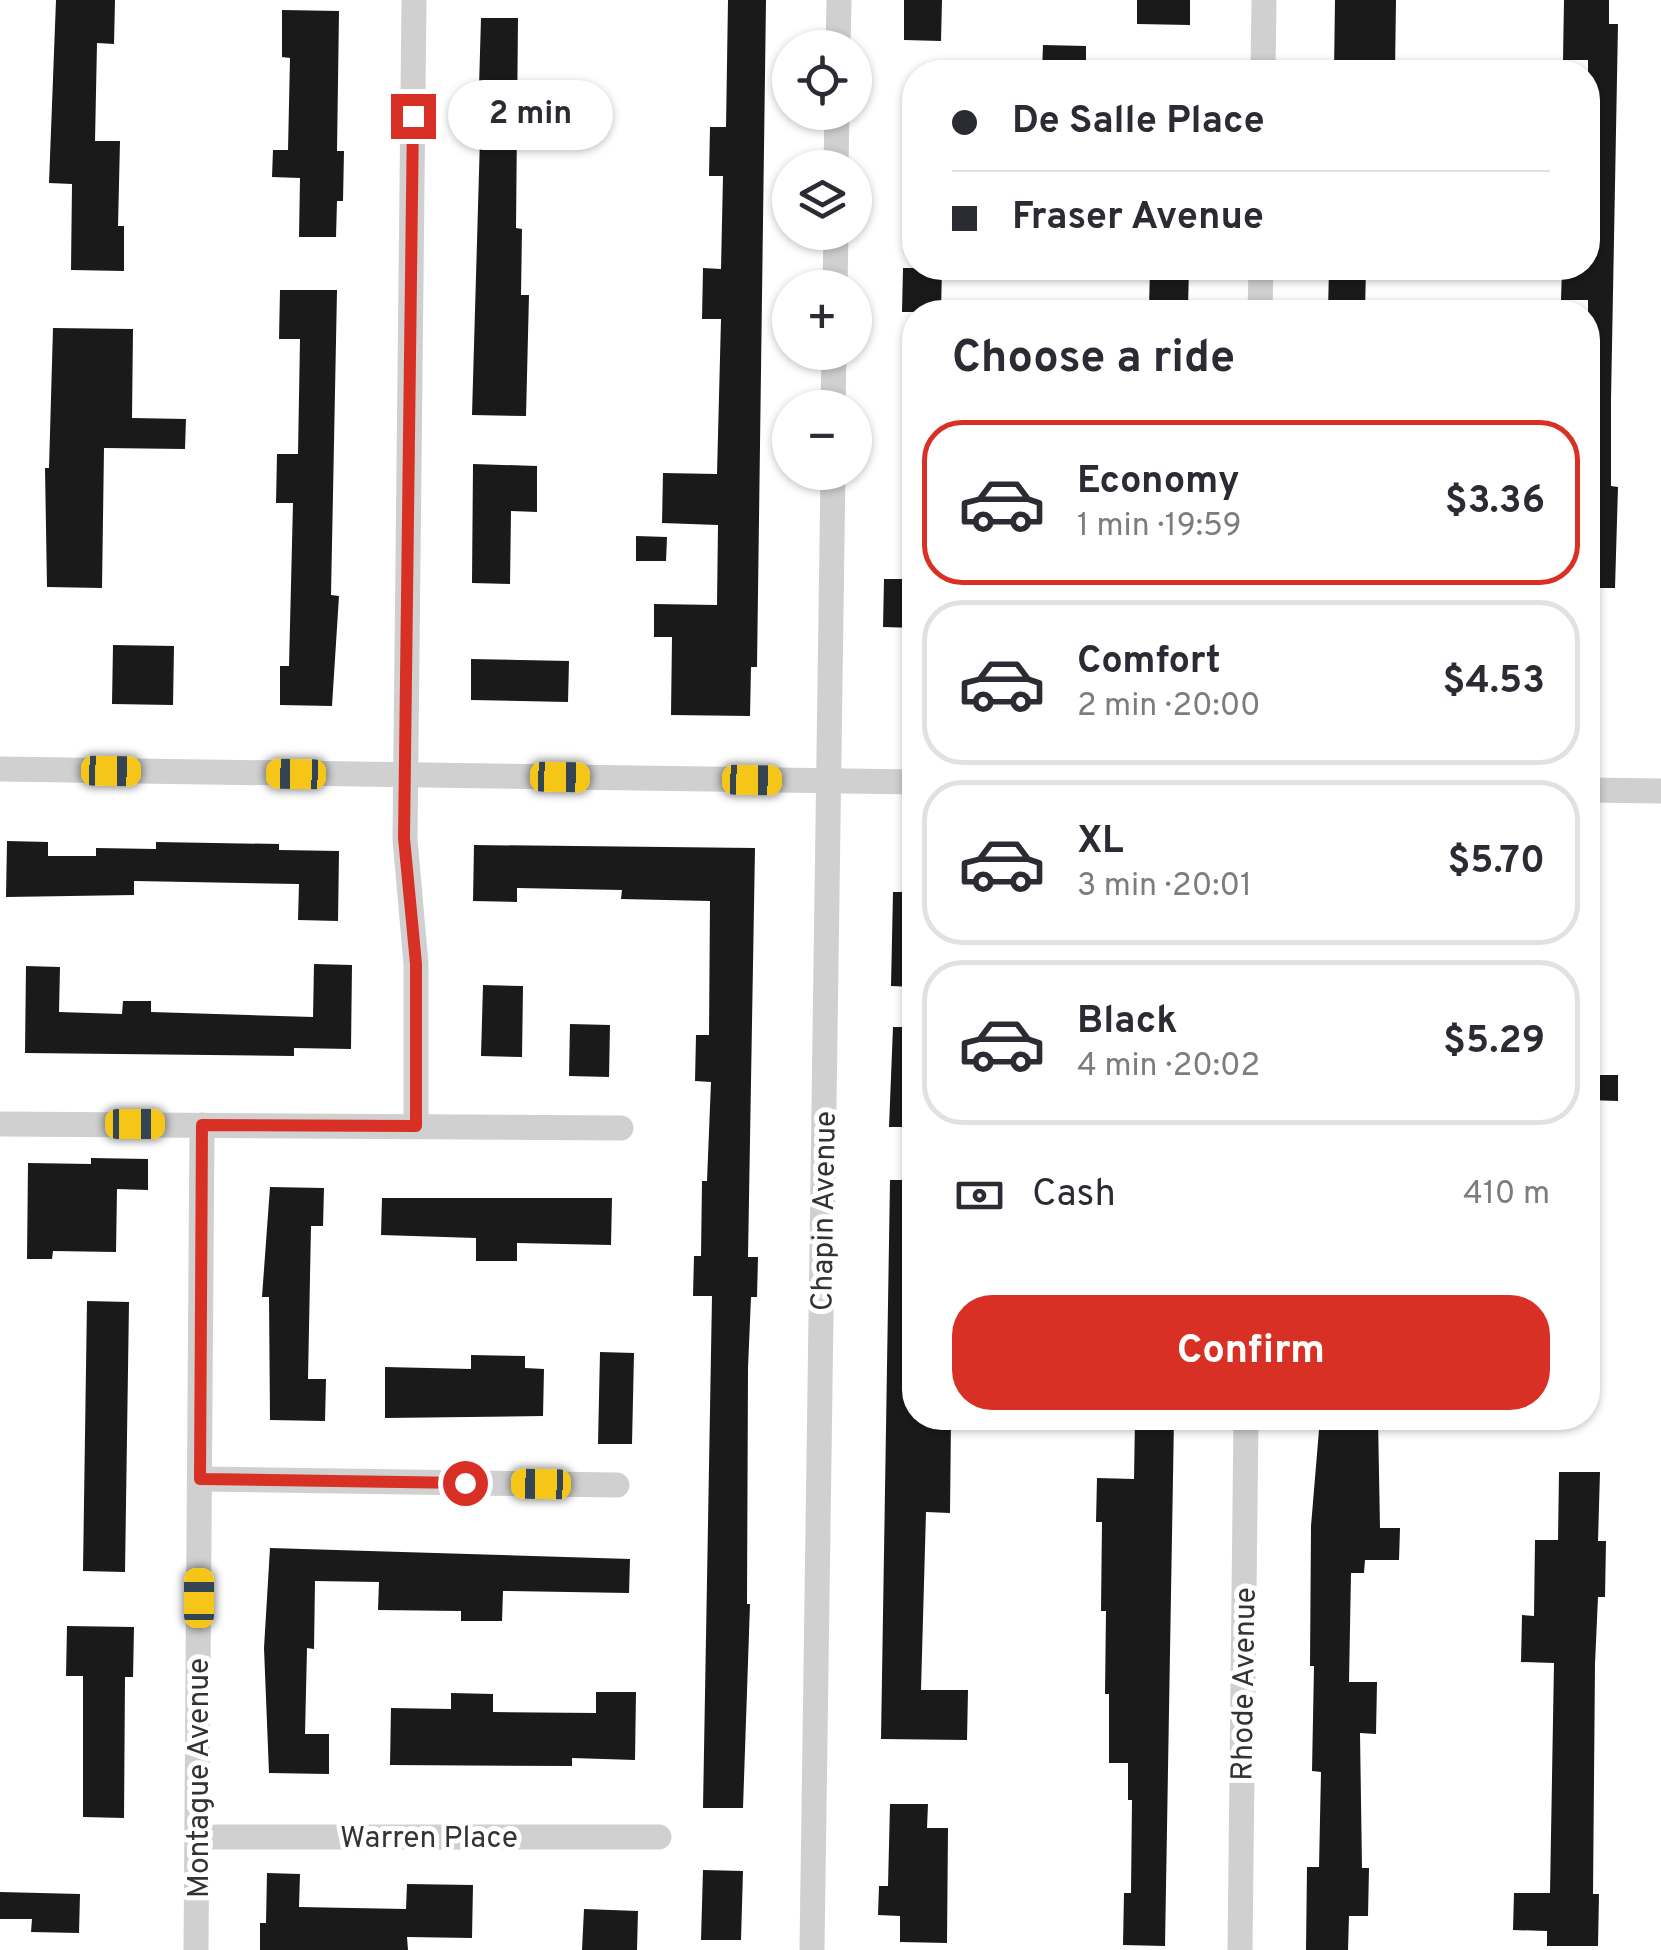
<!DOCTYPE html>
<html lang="en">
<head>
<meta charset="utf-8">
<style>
	body { margin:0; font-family:Overpass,sans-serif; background:#f7f7f7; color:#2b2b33; height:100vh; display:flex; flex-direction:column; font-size:38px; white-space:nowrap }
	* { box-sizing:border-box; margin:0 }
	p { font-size:32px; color:#7c7c81 }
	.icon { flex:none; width:55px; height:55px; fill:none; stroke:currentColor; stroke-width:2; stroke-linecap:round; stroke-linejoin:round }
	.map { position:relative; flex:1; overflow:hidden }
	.panel { position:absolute; left:902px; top:300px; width:698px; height:1130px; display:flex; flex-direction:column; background:#fff; border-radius:40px; box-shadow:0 2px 8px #0004 }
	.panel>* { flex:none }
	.top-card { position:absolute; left:902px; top:60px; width:698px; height:220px; border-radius:40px; box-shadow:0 2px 8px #0004; display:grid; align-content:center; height:220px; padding:0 50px; background:#fff }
	.tools { position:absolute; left:772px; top:30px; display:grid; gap:20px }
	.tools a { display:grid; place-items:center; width:100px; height:100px; border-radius:50%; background:#fff; box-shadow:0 2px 8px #0004; font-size:50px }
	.end { position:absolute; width:45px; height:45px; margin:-22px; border:12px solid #d93025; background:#fff; box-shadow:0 0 0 5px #fff }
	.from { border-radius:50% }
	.bubble { position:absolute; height:70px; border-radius:35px; background:#fff; box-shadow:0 2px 8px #0004; font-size:32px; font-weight:700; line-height:70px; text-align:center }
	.car { position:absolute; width:30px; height:60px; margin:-30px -15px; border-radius:12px; box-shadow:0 0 8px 2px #0007; background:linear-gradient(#f5c518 24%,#345 0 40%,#f5c518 0 76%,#345 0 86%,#f5c518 0) }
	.top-card b { display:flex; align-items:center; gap:35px; height:95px; font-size:38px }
	.top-card b+b { border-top:2px solid #e1e1e2 }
	.top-card i { width:25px; height:25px; background:#2b2b33 }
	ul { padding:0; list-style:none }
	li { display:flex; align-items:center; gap:30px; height:165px; margin:0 20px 15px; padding:0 30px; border:5px solid #e1e1e2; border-radius:40px }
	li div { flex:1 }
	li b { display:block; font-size:38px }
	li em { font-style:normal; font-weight:700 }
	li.on { border-color:#d93025 }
	li>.icon { width:90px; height:90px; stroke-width:1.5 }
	h2 { padding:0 50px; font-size:45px; line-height:120px }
	.pay { display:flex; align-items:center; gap:25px; height:110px; padding:0 50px; font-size:38px }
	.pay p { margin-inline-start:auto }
	.cta { display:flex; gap:20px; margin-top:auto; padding:20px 50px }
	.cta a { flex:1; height:115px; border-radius:40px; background:#d93025; color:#fff; font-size:40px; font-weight:700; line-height:115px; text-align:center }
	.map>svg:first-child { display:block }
	.building { fill:#1a1a1a }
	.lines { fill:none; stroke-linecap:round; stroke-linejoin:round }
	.minor { stroke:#d0d0d0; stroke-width:25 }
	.route { stroke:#d93025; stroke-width:12 }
	.labels { text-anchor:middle; stroke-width:10; stroke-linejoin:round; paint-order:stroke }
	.street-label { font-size:30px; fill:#333; stroke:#fff }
</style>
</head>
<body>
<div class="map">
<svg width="1661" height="1950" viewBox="0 0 1661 1950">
	<rect width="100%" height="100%" fill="#fff"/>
	<!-- building -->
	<g class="building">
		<polygon points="56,0 115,0 114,44 97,43 95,141 120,141 118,226 124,226 124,271 71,270 72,184 49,183"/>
		<polygon points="728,0 766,0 757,667 751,667 750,716 671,715 672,637 654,637 654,604 717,605 718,525 662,523 663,473 717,474 721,319 702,319 703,268 721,269 723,176 709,176 710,127 726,127"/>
		<polygon points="904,0 942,0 941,41 904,40"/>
		<polygon points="1137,0 1190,0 1190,25 1137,24"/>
		<polygon points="1335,0 1396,0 1395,72 1334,72"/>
		<polygon points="1564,0 1609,0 1609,24 1618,24 1611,400 1611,486 1618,487 1615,588 1588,588 1588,300 1561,300 1562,268 1588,268 1588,60 1563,60"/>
		<polygon points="282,10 339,11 337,151 344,151 343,201 337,201 336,237 299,237 300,178 272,177 273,150 288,150 290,58 282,57"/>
		<polygon points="481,18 518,18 516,228 522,229 521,295 529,295 526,416 472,415 480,138 474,138 475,87 479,87"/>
		<polygon points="1043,45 1086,46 1086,72 1042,72"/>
		<polygon points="903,268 942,268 941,312 902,312"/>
		<polygon points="1150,268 1189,268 1188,308 1149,308"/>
		<polygon points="1329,268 1366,268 1365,312 1328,312"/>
		<polygon points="280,290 337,290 331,595 339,596 332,706 280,705 280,666 289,666 293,503 276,503 277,454 298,454 300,339 279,339"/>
		<polygon points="53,328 133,329 132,418 186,419 185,449 104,448 102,588 47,587 45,468 49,468"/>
		<polygon points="473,464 537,466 537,512 511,511 510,584 472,583"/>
		<polygon points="636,536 667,537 666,561 636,561"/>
		<polygon points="884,579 915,579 915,628 883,627"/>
		<polygon points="113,645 174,646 173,705 112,704"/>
		<polygon points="471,659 569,661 568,702 471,700"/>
		<polygon points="7,841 48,842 48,856 96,856 96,848 156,849 156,842 279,844 279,850 339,851 338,921 298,920 299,884 134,881 134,895 6,897"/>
		<polygon points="474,845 755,848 748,1257 758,1257 757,1297 751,1297 748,1368 747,1604 750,1604 743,1808 703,1808 712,1296 693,1296 694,1256 701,1256 702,1181 707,1181 711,1082 695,1081 696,1035 709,1035 710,901 621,899 622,890 517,888 517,902 473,901"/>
		<polygon points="893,892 915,892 915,987 891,986"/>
		<polygon points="314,964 352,965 351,1049 294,1048 294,1056 25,1053 26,966 60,967 59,1012 122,1014 123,1001 151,1001 151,1012 313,1017"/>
		<polygon points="483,985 523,986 522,1057 481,1056"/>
		<polygon points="570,1024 610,1025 609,1077 569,1076"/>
		<polygon points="893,1027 915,1027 915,1127 889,1127"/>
		<polygon points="1588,1075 1618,1075 1618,1101 1588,1100"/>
		<polygon points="91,1158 148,1159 148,1190 117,1189 116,1252 53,1251 52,1259 27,1259 28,1163 91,1164"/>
		<polygon points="890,1180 915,1180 915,1418 951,1418 950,1513 926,1512 921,1690 968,1690 967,1740 881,1739"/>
		<polygon points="270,1187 324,1188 323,1226 311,1226 308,1379 326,1379 325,1421 270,1420 269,1297 262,1297"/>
		<polygon points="382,1198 612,1198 611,1245 517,1243 517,1261 476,1261 476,1238 381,1235"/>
		<polygon points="87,1301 129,1302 125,1572 83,1571"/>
		<polygon points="600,1352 634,1353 632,1444 598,1444"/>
		<polygon points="471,1355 525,1356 525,1368 544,1369 543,1416 385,1418 385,1367 471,1369"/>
		<polygon points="1135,1418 1174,1418 1165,1946 1123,1945 1124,1893 1131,1893 1132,1800 1128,1800 1128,1763 1109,1763 1109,1694 1105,1694 1106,1611 1101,1611 1102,1522 1096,1522 1097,1478 1134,1479"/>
		<polygon points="1320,1418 1378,1418 1380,1528 1400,1528 1399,1560 1365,1560 1364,1573 1351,1573 1349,1682 1377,1682 1376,1734 1360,1733 1362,1868 1369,1868 1368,1916 1349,1916 1348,1950 1306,1950 1307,1867 1319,1867 1321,1772 1312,1771 1314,1666 1310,1666 1311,1526"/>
		<polygon points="1559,1472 1600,1472 1598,1541 1606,1541 1605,1597 1598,1597 1595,1664 1593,1894 1599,1894 1598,1946 1547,1946 1547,1931 1513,1930 1514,1893 1550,1893 1554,1663 1521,1662 1522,1615 1534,1616 1535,1540 1558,1540"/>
		<polygon points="270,1548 630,1559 629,1593 503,1591 502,1621 461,1621 461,1611 378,1610 379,1582 315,1581 314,1649 307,1648 305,1734 329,1734 329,1774 269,1773 264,1648"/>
		<polygon points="67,1626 134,1627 133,1677 125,1677 124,1818 83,1817 83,1676 66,1676"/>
		<polygon points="596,1692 636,1692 635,1760 572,1758 572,1766 390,1765 391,1708 451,1709 451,1693 493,1694 493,1712 596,1713"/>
		<polygon points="890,1804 928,1804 927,1828 948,1828 947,1943 900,1942 900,1916 878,1915 879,1886 888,1886"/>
		<polygon points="703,1870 743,1871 741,1940 701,1940"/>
		<polygon points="267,1873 300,1874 299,1907 406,1909 407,1884 473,1885 472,1938 407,1937 408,1950 260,1950 260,1923 266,1923"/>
		<polygon points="0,1892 80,1894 79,1933 31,1932 32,1919 0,1919"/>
		<polygon points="584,1909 638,1911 637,1950 582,1950"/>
	</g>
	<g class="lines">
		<!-- minor -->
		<g class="minor">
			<polyline points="414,0 405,839 416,964 416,1126"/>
			<polyline points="838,48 839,0"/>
			<polyline points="1263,72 1264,0"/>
			<polyline points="836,168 837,112"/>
			<polyline points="835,288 836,232"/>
			<polyline points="1260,312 1261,268"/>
			<polyline points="833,408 834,352"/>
			<polyline points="0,769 915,782"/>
			<polyline points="1588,790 1661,791"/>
			<polyline points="0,1124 621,1128"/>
			<polyline points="200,1479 617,1485"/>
			<polyline points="199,1837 659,1837"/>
			<polyline points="196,1950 202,1125"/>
			<polyline points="812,1950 833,472"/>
			<polyline points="1240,1950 1246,1418"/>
		</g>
	</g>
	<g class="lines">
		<!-- route -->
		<polyline class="route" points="413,116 404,838 416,964 416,1126 202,1125 200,1479 465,1483"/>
	</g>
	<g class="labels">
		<!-- street labels -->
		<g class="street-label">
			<text transform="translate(823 1211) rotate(-89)" y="10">Chapin Avenue</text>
			<text transform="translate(1243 1684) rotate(-89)" y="10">Rhode Avenue</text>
			<text transform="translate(198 1778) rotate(-90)" y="10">Montague Avenue</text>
			<text x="429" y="1847">Warren Place</text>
		</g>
	</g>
</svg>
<div class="tools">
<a><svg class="icon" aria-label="locate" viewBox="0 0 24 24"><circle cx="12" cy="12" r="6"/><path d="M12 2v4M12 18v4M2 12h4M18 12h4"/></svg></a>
<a><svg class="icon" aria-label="layers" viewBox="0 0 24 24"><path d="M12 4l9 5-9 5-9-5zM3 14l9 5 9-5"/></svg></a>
<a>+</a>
<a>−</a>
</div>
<i class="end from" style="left:465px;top:1483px"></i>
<i class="end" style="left:413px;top:116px"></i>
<div class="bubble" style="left:448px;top:80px;width:165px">2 min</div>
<i class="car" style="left:111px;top:771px;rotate:91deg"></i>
<i class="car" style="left:296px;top:774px;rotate:271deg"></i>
<i class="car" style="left:560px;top:777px;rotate:91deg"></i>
<i class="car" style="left:752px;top:780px;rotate:91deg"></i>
<i class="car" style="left:135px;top:1124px;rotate:90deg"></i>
<i class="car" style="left:541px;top:1484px;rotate:271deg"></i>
<i class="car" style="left:199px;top:1598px;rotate:0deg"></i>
<div class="top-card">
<b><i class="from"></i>De Salle Place</b>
<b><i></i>Fraser Avenue</b>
</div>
<section class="panel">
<h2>Choose a ride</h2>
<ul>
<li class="on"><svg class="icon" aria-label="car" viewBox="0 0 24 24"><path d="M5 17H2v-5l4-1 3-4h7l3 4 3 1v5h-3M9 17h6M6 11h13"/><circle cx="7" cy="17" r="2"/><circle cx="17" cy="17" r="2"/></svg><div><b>Economy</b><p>1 min · 19:59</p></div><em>$3.36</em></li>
<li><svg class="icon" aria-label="car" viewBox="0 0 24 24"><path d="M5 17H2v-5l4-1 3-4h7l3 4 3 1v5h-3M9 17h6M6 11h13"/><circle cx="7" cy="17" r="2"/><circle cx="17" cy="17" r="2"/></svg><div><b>Comfort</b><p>2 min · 20:00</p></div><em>$4.53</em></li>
<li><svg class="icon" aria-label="car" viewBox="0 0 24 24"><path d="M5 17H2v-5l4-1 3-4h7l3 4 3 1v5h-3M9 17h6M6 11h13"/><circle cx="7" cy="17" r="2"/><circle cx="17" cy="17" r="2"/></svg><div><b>XL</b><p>3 min · 20:01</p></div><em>$5.70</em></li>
<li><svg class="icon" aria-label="car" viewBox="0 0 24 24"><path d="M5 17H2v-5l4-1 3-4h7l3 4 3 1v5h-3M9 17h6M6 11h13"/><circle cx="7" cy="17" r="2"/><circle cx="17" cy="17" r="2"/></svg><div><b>Black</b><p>4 min · 20:02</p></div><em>$5.29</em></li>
</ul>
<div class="pay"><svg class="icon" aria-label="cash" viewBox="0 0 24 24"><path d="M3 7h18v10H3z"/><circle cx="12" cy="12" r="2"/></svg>Cash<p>410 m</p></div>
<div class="cta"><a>Confirm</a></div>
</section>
</div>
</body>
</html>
